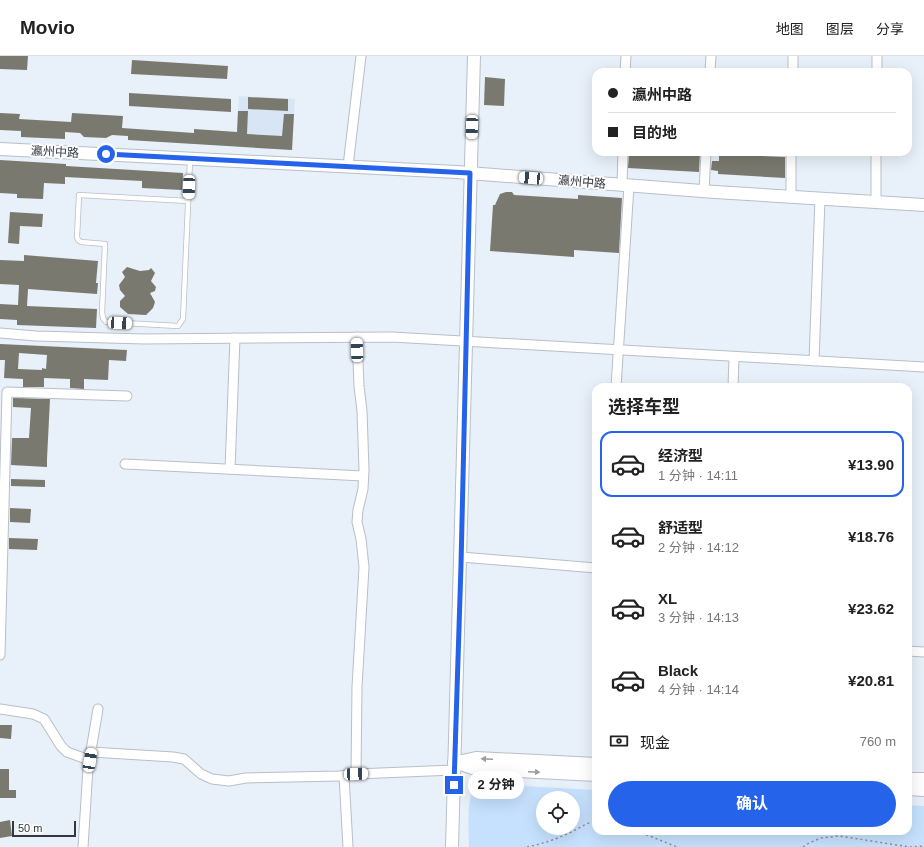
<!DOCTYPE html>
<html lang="zh">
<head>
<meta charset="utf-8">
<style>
	body { margin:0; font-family:Arial,"Noto Sans SC",sans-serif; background:#f2f2f2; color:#222; height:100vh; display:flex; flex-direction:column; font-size:15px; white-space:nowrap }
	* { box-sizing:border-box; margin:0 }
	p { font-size:13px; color:#767676 }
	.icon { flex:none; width:22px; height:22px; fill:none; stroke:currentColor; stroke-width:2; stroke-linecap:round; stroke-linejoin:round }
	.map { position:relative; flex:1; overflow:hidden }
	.drawer { position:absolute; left:592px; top:327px; width:320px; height:452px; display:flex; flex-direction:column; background:#fff; border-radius:12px; box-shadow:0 4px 16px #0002 }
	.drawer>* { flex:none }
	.guide { position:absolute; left:592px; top:12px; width:320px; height:88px; border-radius:12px; box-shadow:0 4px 16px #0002; display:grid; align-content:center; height:88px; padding:0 16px; background:#fff }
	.controls { position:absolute; left:536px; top:735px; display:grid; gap:8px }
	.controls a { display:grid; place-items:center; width:44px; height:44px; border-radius:50%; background:#fff; box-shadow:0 4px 16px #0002; font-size:20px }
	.scale { position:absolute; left:12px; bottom:10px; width:64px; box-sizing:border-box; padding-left:4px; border:2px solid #35383b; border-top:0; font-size:11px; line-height:14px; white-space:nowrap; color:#35383b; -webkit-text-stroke:3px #fbfcfe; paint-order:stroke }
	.end { position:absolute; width:18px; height:18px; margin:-9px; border:5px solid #2563eb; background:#fff; box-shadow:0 0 0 2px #fff }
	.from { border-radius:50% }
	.bubble { position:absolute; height:28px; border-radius:14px; background:#fff; box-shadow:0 4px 16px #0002; font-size:13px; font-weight:700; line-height:28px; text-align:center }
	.car { position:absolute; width:12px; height:24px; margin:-12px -6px; border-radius:5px; box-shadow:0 0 3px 1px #0007; background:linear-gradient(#fff 24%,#345 0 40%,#fff 0 76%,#345 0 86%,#fff 0) }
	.guide b { display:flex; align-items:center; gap:14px; height:38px; font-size:15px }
	.guide b+b { border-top:1px solid #e0e0e0 }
	.guide i { width:10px; height:10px; background:#222 }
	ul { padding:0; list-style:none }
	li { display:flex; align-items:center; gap:12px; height:66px; margin:0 8px 6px; padding:0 8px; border:2px solid transparent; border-radius:12px }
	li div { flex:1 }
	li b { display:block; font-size:15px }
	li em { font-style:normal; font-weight:700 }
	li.on { border-color:#2563eb }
	li>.icon { width:36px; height:36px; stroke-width:1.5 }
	h2 { padding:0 16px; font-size:18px; line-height:48px }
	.pay { display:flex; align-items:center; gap:10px; height:44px; padding:0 16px; font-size:15px }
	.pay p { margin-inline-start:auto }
	.primary-button { display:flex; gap:8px; margin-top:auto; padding:8px 16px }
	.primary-button a { flex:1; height:46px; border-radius:24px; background:#2563eb; color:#fff; font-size:16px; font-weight:700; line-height:46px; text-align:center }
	header { display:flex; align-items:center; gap:24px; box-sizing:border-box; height:56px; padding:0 20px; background:#fff; border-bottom:1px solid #e0e0e0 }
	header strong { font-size:19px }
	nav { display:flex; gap:22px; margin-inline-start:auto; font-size:14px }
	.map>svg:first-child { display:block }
	.built { fill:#d7e5f4 }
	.green { fill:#c6e1fe; fill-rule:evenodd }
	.building { fill:#79796f; fill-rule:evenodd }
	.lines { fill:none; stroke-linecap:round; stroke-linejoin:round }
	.lane-casing { stroke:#b8bfc8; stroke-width:6 }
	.street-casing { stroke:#b8bfc8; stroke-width:11 }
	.secondary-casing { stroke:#b8bfc8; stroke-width:14 }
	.path { stroke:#898e94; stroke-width:1.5; stroke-dasharray:2 3; stroke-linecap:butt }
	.lane { stroke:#fff; stroke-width:4.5 }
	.street { stroke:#fff; stroke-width:9 }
	.secondary { stroke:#fff; stroke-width:12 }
	.oneway { fill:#9a9c9d }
	.route { stroke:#2563eb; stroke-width:5 }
	.labels { text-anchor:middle; stroke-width:4; stroke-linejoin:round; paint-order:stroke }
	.street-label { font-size:12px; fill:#35383b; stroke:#fbfcfe }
</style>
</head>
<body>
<header>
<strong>Movio</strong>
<nav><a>地图</a><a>图层</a><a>分享</a></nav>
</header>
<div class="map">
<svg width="924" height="791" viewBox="0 0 924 791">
	<rect width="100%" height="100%" fill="#e8f0f9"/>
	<!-- built -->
	<polygon class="built" points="239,40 295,43 292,94 236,91"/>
	<!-- green -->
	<path class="green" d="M 485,728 L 596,734 L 596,775 L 908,775 L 908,749 L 924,750 L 924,791 L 469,791 C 469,778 466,743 474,734 C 477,731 481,729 485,728 ZM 543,742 L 573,742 L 573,772 L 543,772 Z"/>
	<!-- building -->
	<g class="building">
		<polygon points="0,0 28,0 27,14 0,13"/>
		<polygon points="132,4 228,10 227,23 131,18"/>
		<polygon points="485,21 505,23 504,50 484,49"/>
		<polygon points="129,37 231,43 231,56 129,50"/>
		<polygon points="248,41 288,43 288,55 248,53"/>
		<polygon points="238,55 248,55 247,78 282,80 284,58 294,58 292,94 128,84 128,80 112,79 106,82 84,81 80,77 65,76 65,83 21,81 21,75 0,74 0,57 20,58 19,63 71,66 72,57 123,60 122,72 194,77 194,73 237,76"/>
		<polygon points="629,96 700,96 699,116 628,112"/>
		<polygon points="719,96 763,96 762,100 785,101 785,122 718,118 718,115 711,114 712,105 719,105"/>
		<polygon points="0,104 66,108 66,110 183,117 182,134 142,132 142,125 65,121 65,128 44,127 43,143 17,142 17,138 0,137"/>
		<polygon points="506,136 512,136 514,139 578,143 578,139 622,142 619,197 574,194 574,201 490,195 493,149 495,149 500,138"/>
		<polygon points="10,156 43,158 42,171 20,170 19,188 8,187"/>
		<polygon points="24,199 98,205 96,227 98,227 97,238 28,233 27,250 97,253 96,272 17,269 17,264 0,263 0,248 18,249 19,229 0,228 0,204 24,205"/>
		<polygon points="127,211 140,215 149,214 151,212 155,217 151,225 156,231 155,235 150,237 155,246 153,252 146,259 128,258 120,251 120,245 125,240 120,234 119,229 125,221 122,216"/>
		<path d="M 0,288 L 127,294 L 126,305 L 109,304 L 108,324 L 84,323 L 84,333 L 70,332 L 70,323 L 44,322 L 44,331 L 23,331 L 23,323 L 4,322 L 5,304 L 0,304 ZM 19,297 L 47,299 L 46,313 L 42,312 L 42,314 L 18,313 Z"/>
		<polygon points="13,342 50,343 47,403 47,411 11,409 12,382 29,382 31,352 13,351"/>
		<polygon points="11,423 45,424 45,431 11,430"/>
		<polygon points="10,452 31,453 30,467 10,466"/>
		<polygon points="9,482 38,483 37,494 9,493"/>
		<polygon points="0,669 12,669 11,683 0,682"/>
		<polygon points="0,713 9,713 9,734 16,734 16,742 0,742"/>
		<polygon points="10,764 12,780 0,782 0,766"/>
	</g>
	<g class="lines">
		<defs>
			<polyline id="lane" points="188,145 79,139 77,181 78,184 81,186 105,188 102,256 103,262 106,266 178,270 183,263 190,104"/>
			<g id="street">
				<polyline points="625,16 626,0"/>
				<polyline points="710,16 711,0"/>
				<polyline points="793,16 793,0"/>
				<polyline points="877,16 877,0"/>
				<polyline points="348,110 361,0"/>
				<polyline points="622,129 623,96"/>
				<polyline points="704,136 706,96"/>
				<polyline points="791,141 791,96"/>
				<polyline points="876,146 876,96"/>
				<polyline points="0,277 36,280 144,283 392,281 924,311"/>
				<polyline points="814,305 820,143"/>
				<polyline points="616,331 629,130"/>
				<polyline points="733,331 734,301"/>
				<polyline points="125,408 363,420"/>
				<polyline points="230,413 235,282"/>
				<polyline points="461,501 596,512"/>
				<polyline points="908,595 924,596"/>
				<polyline points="0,599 7,336 127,340"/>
				<polyline points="0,653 33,658 44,663 61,690 67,696 89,704"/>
				<polyline points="91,696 173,701 184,703 201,718 212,723 229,725 246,722 339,720 356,718 454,714"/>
				<polyline points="356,718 357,631 364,511 361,483 357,466 358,454 363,433 364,414 362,355 359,330 357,281"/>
				<polyline points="344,720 348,791"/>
				<polyline points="83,791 88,712 98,653"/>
			</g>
			<g id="secondary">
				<polyline points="0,93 456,116 715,136 924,149"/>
				<polyline points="454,706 476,713 596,719"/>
				<polyline points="457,706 476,702 596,708"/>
				<polyline points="908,723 924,723"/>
				<polyline points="908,733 924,734"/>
				<polyline points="452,791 474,0"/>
			</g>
		</defs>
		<!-- lane casing -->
		<use href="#lane" class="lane-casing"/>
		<!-- street casing -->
		<use href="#street" class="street-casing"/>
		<!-- secondary casing -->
		<use href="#secondary" class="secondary-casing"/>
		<!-- path -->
		<g class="path">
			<polyline points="637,775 677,791"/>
			<path d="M 527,791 C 541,788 554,784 567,778 C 577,774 585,767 596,765"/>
			<polyline points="803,791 809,787 821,782 839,780 910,791 924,790"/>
		</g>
		<!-- lane -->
		<use href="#lane" class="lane"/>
		<!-- street -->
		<use href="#street" class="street"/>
		<!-- secondary -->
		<use href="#secondary" class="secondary"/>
	</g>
	<!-- one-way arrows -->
	<defs><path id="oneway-solid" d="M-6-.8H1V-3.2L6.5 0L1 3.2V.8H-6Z"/></defs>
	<g class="oneway">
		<use href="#oneway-solid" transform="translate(487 703) rotate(-177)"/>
		<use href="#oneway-solid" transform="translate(534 716) rotate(3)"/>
	</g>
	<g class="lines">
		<!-- route -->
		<polyline class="route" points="106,98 470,117 461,509 454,729"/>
	</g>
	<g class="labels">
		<!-- street labels -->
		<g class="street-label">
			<text transform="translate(55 96) rotate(3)" y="4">瀛州中路</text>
			<text transform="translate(582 126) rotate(5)" y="4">瀛州中路</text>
		</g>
	</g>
</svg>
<div class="controls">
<a><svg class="icon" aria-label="locate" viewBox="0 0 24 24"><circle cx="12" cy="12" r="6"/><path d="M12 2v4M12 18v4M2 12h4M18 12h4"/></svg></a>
</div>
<div class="scale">50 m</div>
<i class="end from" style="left:106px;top:98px"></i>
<i class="end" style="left:454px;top:729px"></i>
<div class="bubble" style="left:468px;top:715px;width:56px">2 分钟</div>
<i class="car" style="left:472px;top:71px;rotate:182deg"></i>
<i class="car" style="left:531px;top:122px;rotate:275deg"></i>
<i class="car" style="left:189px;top:131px;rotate:182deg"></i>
<i class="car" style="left:120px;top:267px;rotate:93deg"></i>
<i class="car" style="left:357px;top:294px;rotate:358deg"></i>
<i class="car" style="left:90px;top:704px;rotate:9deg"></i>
<i class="car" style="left:356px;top:718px;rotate:88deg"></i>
<div class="guide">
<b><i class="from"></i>瀛州中路</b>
<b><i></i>目的地</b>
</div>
<section class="drawer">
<h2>选择车型</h2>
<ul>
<li class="on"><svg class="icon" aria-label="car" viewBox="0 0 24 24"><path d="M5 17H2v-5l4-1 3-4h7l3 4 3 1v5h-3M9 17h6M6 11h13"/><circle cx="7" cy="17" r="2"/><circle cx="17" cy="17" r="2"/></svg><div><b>经济型</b><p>1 分钟 · 14:11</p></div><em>¥13.90</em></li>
<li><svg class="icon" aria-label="car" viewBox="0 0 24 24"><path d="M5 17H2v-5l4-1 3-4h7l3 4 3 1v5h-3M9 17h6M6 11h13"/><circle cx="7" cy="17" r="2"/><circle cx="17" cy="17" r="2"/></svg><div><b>舒适型</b><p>2 分钟 · 14:12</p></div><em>¥18.76</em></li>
<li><svg class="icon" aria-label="car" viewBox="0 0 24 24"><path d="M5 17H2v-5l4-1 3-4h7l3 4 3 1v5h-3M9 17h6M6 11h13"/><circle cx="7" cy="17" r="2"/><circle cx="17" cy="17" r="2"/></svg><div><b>XL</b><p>3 分钟 · 14:13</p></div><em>¥23.62</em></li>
<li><svg class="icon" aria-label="car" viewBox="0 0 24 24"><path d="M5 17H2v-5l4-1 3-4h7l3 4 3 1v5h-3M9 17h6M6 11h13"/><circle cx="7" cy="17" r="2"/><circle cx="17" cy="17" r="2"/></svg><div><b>Black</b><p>4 分钟 · 14:14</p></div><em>¥20.81</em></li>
</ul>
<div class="pay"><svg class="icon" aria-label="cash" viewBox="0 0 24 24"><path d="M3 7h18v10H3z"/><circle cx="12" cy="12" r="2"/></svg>现金<p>760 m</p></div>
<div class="primary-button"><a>确认</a></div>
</section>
</div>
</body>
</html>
